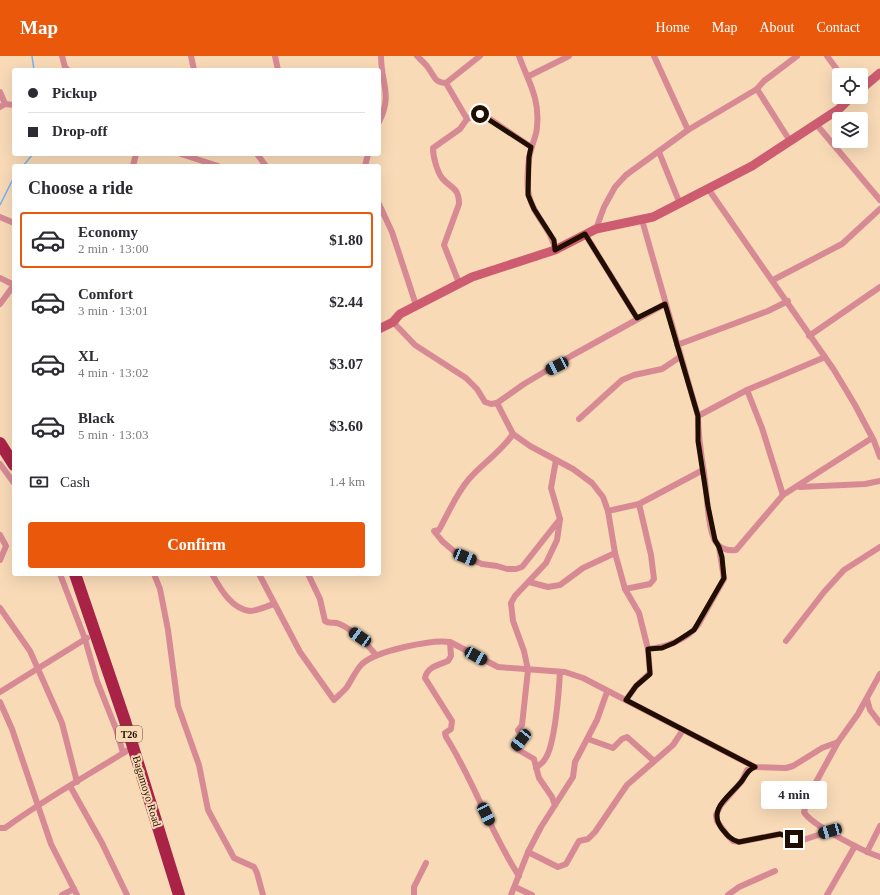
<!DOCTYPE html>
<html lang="en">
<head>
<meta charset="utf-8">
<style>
	body { margin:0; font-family:"Times New Roman",serif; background:#f7f7f7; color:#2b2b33; height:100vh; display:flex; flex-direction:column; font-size:15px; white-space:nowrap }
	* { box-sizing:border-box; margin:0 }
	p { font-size:13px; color:#7c7c81 }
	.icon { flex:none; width:22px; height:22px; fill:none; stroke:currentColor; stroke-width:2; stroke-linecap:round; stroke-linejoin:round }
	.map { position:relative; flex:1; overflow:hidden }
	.side { position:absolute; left:12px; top:108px; width:369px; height:412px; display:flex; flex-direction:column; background:#fff; border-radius:4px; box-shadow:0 4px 16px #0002 }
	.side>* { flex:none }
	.guide { position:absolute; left:12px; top:12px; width:369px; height:88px; border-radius:4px; box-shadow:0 4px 16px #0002; display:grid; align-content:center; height:88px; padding:0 16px; background:#fff }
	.controls { position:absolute; left:832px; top:12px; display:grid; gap:8px }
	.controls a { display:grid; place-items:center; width:36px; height:36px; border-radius:4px; background:#fff; box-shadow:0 4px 16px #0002; font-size:20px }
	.end { position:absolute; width:18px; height:18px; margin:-9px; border:5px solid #200e00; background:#fff; box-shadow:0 0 0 2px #fff }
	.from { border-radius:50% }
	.bubble { position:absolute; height:28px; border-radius:4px; background:#fff; box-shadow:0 4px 16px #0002; font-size:13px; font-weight:600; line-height:28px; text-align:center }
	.car { position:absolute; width:12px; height:24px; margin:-12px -6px; border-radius:5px; box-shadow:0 0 3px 1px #0007; background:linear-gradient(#222 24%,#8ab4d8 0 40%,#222 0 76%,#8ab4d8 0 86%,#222 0) }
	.guide b { display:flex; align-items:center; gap:14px; height:38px; font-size:15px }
	.guide b+b { border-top:1px solid #e1e1e2 }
	.guide i { width:10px; height:10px; background:#2b2b33 }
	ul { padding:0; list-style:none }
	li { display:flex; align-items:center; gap:12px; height:56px; margin:0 8px 6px; padding:0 8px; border:2px solid transparent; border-radius:4px }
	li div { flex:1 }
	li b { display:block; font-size:15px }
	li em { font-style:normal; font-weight:600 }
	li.active { border-color:#ea580c }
	li>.icon { width:36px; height:36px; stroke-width:1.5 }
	h2 { padding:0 16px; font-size:18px; line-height:48px }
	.pay { display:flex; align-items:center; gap:10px; height:44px; padding:0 16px; font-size:15px }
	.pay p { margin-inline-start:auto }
	.button { display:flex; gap:8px; margin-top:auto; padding:8px 16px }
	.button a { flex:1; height:46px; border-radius:4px; background:#ea580c; color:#fff; font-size:16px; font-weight:600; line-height:46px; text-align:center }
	header { display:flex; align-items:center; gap:24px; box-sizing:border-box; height:56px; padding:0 20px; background:#ea580c; color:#fff }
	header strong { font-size:19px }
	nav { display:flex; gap:22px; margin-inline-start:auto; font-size:14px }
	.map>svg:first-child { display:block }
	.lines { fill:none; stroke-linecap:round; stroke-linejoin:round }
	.stream { stroke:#71b3f8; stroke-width:1.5 }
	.street { stroke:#d88a94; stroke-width:6 }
	.secondary { stroke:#cd5c70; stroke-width:9 }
	.highway { stroke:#a92347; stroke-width:12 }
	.route { stroke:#200e00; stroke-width:5 }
	.labels { text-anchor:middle; stroke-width:4; stroke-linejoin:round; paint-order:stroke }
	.shield { fill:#f8dab7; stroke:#614b37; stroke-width:1 }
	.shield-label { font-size:10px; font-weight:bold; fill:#200e00 }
	.street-label { font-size:11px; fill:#200e00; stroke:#f8dab7 }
</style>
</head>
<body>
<header>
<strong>Map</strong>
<nav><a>Home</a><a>Map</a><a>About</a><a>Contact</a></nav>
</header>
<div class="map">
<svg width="880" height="839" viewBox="0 0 880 839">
	<rect width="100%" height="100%" fill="#f8dab7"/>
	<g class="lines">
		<!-- stream -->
		<g class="stream">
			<polyline points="32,0 34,14"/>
			<polyline points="23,110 33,98"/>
			<polyline points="0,149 14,121"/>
		</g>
		<!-- street -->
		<g class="street">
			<polyline points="62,0 65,11 68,14"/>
			<polyline points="191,0 194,14"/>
			<polyline points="275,0 278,14"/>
			<path d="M 417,0 C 421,4 426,8 429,13 C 434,20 435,27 446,27 L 480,0"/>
			<path d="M 519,0 C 528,25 540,42 537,70 C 537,79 533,85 531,94 C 528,103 526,129 529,139 C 533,160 552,173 555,194"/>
			<polyline points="654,0 688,74"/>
			<polyline points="827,0 841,19"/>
			<polyline points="529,20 569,0"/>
			<path d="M 446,27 L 467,63 L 460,73 L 433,92 C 433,101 437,115 442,122 C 451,133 459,131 459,148 L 444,189 L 459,227"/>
			<polyline points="757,33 790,85"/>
			<polyline points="0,36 5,48"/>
			<polyline points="0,51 5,48 14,49"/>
			<polyline points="467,63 476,59 484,59 531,91"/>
			<path d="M 379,66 C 393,38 381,28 381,0"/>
			<polyline points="816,68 880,144"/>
			<polyline points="659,96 680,148"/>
			<polyline points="181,98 218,110"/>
			<polyline points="257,98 266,110"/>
			<polyline points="133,110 136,98"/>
			<polyline points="365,110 368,98"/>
			<polyline points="709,134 834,314 855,349 874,385 880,401"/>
			<polyline points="379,148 392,176 416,249"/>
			<polyline points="0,161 14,167"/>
			<path d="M 642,164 L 698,360 C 698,382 702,402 705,424 C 707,440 708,472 715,485 C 720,493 728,495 736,494 L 783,439 L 872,382"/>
			<polyline points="596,173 604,151 615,131 626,119 688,74 757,33 764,25 797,0"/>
			<polyline points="585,178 637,262"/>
			<polyline points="0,222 14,229 0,248"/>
			<polyline points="773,224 842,188 880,153"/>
			<polyline points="393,266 415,289 466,322 477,333 485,346 491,348 497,347 524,328 571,300 665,248"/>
			<polyline points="809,280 880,231"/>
			<polyline points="677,289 768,255 788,245"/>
			<polyline points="747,334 825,301"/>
			<polyline points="497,347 513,378 530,390 573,413 592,427 603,441 608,455 615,497 625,533 639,557 648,593 650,617 636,630 626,644"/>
			<polyline points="698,360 747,334 762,372 783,439"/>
			<polyline points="579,363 622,324 634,319 662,313 680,301"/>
			<path d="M 513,378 C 501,396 483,407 469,423 C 456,438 448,458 439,474 L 434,475 L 442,485 L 456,497 L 482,508 L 497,510 L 507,513 L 516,513 L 522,511 L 560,463"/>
			<polyline points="0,408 14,427"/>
			<polyline points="800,431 865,428 880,425"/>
			<polyline points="608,455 639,448 703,414"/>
			<polyline points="0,479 6,490 0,504"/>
			<polyline points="60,518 85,583 97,625 116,673 123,697"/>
			<polyline points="154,518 160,533 168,574 178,650 199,709 208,754 234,802 254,811 257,817 263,839"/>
			<path d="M 212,518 C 220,532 231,553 250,555 C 257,555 267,550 274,548"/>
			<path d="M 259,518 L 300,596 L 334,644 C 338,640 343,636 347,631 C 352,623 356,614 362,608 C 376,595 432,583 450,586 L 498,611 L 565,616 L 583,622 L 755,711 L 786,712 L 793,710 L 822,692 L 838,686"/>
			<path d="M 308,518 L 320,543 L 325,565 C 329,568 332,566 337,567 C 353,573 365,586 376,599"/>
			<polyline points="529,526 548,531 560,529 583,512 615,497"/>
			<polyline points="625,533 650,528 654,523 651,499 639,448"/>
			<polyline points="0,552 30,595 62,667 77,726"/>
			<polyline points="786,585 824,536 844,514 880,491"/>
			<path d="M 450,586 L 451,600 L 448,605 C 438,609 427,611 425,622 L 452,665 L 451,673 L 445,677 L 446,681 C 474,725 490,776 519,820"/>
			<path d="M 648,593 C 666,591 687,584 698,569 L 724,523 L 719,491"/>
			<path d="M 880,618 L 858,658 L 838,686 L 809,739 L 804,756 C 811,769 865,796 880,801"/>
			<polyline points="0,636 87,582"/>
			<polyline points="867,643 870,654 880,667"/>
			<polyline points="0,646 12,673 51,788 77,839"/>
			<polyline points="588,683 613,692 622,683 627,681 654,705"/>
			<polyline points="755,711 747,714 742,725 721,749 716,759 717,765 727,779 733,785 739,786 780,778 800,785 830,775"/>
			<path d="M 536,712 C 539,709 543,707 545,703 C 555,690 559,634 560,616"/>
			<polyline points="70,730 102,787 127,839"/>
			<polyline points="555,749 552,741 539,722 534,703 517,693 522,681 518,674 522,669 528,614 524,595 513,565 511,547 515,540 546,507 557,484 560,463 551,432 556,404"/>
			<path d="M 0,772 L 5,772 C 46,742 90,718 133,691"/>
			<polyline points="528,796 558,811 566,808 579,785 588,783 595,776 627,729 673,689 683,674"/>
			<polyline points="867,796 880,770"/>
			<polyline points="515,831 532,839"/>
			<polyline points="62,839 74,833"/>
			<polyline points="414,839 414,831 426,807"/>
			<polyline points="511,839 528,796 541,771 573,721 575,706 597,664 607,636"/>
			<polyline points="728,839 739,831 775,815"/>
			<polyline points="827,839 855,790"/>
		</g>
		<!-- secondary -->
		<g class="secondary">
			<polyline points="861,33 880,17"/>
			<polyline points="379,273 393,266 400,258 472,221 555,194 596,173 653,161 752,110 839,53 851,41"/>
		</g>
		<!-- highway -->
		<g class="highway">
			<polyline points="0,387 14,409"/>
			<polyline points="75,518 125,665 179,839"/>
		</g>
	</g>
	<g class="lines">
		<!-- route -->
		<path class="route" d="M 480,58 L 531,91 L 529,101 L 528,139 L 534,153 L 554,184 L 555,194 L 585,178 L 637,262 L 665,248 L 698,360 L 698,385 L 708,450 L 715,484 L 719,491 L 722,501 L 724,522 L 694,574 L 674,587 L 662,592 L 648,593 L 650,618 L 636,630 L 626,644 L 755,711 C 746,715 747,719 741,726 C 729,741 707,753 722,773 C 727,779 731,784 739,786 L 780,778 L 794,783"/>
	</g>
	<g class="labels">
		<!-- shield labels -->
		<rect class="shield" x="116" y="670" width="26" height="16" rx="3"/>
		<g class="shield-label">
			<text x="129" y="682">T26</text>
		</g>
		<!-- street labels -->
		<g class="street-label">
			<text transform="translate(147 735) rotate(73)" y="4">Bagamoyo Road</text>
		</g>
	</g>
</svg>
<div class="controls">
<a><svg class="icon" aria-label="locate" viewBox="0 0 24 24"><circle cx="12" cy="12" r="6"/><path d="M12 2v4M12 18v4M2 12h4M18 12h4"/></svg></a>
<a><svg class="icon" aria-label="layers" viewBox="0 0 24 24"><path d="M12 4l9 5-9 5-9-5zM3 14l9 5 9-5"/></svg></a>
</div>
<i class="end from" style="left:480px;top:58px"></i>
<i class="end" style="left:794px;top:783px"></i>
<div class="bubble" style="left:761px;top:725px;width:66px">4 min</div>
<i class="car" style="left:557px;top:310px;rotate:243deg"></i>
<i class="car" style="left:465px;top:501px;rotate:112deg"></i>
<i class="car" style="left:360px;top:581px;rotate:305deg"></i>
<i class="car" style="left:476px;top:600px;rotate:119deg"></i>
<i class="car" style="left:521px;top:684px;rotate:218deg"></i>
<i class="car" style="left:486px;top:758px;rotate:154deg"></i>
<i class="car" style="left:830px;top:775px;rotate:254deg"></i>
<div class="guide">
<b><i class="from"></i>Pickup</b>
<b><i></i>Drop-off</b>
</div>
<section class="side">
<h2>Choose a ride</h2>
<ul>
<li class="active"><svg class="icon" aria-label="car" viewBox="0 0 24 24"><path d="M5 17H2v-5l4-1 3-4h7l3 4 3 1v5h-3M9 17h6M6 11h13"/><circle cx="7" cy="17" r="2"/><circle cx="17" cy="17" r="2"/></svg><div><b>Economy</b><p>2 min · 13:00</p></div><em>$1.80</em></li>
<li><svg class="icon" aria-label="car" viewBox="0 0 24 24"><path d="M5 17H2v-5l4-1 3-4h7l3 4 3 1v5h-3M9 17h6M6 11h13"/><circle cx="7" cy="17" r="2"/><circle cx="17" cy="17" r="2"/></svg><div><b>Comfort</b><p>3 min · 13:01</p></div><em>$2.44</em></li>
<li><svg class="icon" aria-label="car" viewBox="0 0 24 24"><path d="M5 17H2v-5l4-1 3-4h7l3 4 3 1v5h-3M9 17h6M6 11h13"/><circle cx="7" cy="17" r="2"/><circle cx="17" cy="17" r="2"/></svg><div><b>XL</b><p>4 min · 13:02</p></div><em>$3.07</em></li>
<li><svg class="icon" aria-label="car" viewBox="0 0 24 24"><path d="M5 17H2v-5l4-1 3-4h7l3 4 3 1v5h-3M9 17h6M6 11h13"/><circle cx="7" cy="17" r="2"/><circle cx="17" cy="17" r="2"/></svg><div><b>Black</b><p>5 min · 13:03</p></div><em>$3.60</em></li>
</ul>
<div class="pay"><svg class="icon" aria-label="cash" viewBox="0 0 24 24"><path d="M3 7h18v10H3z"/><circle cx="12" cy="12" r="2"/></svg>Cash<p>1.4 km</p></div>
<div class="button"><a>Confirm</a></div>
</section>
</div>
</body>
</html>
